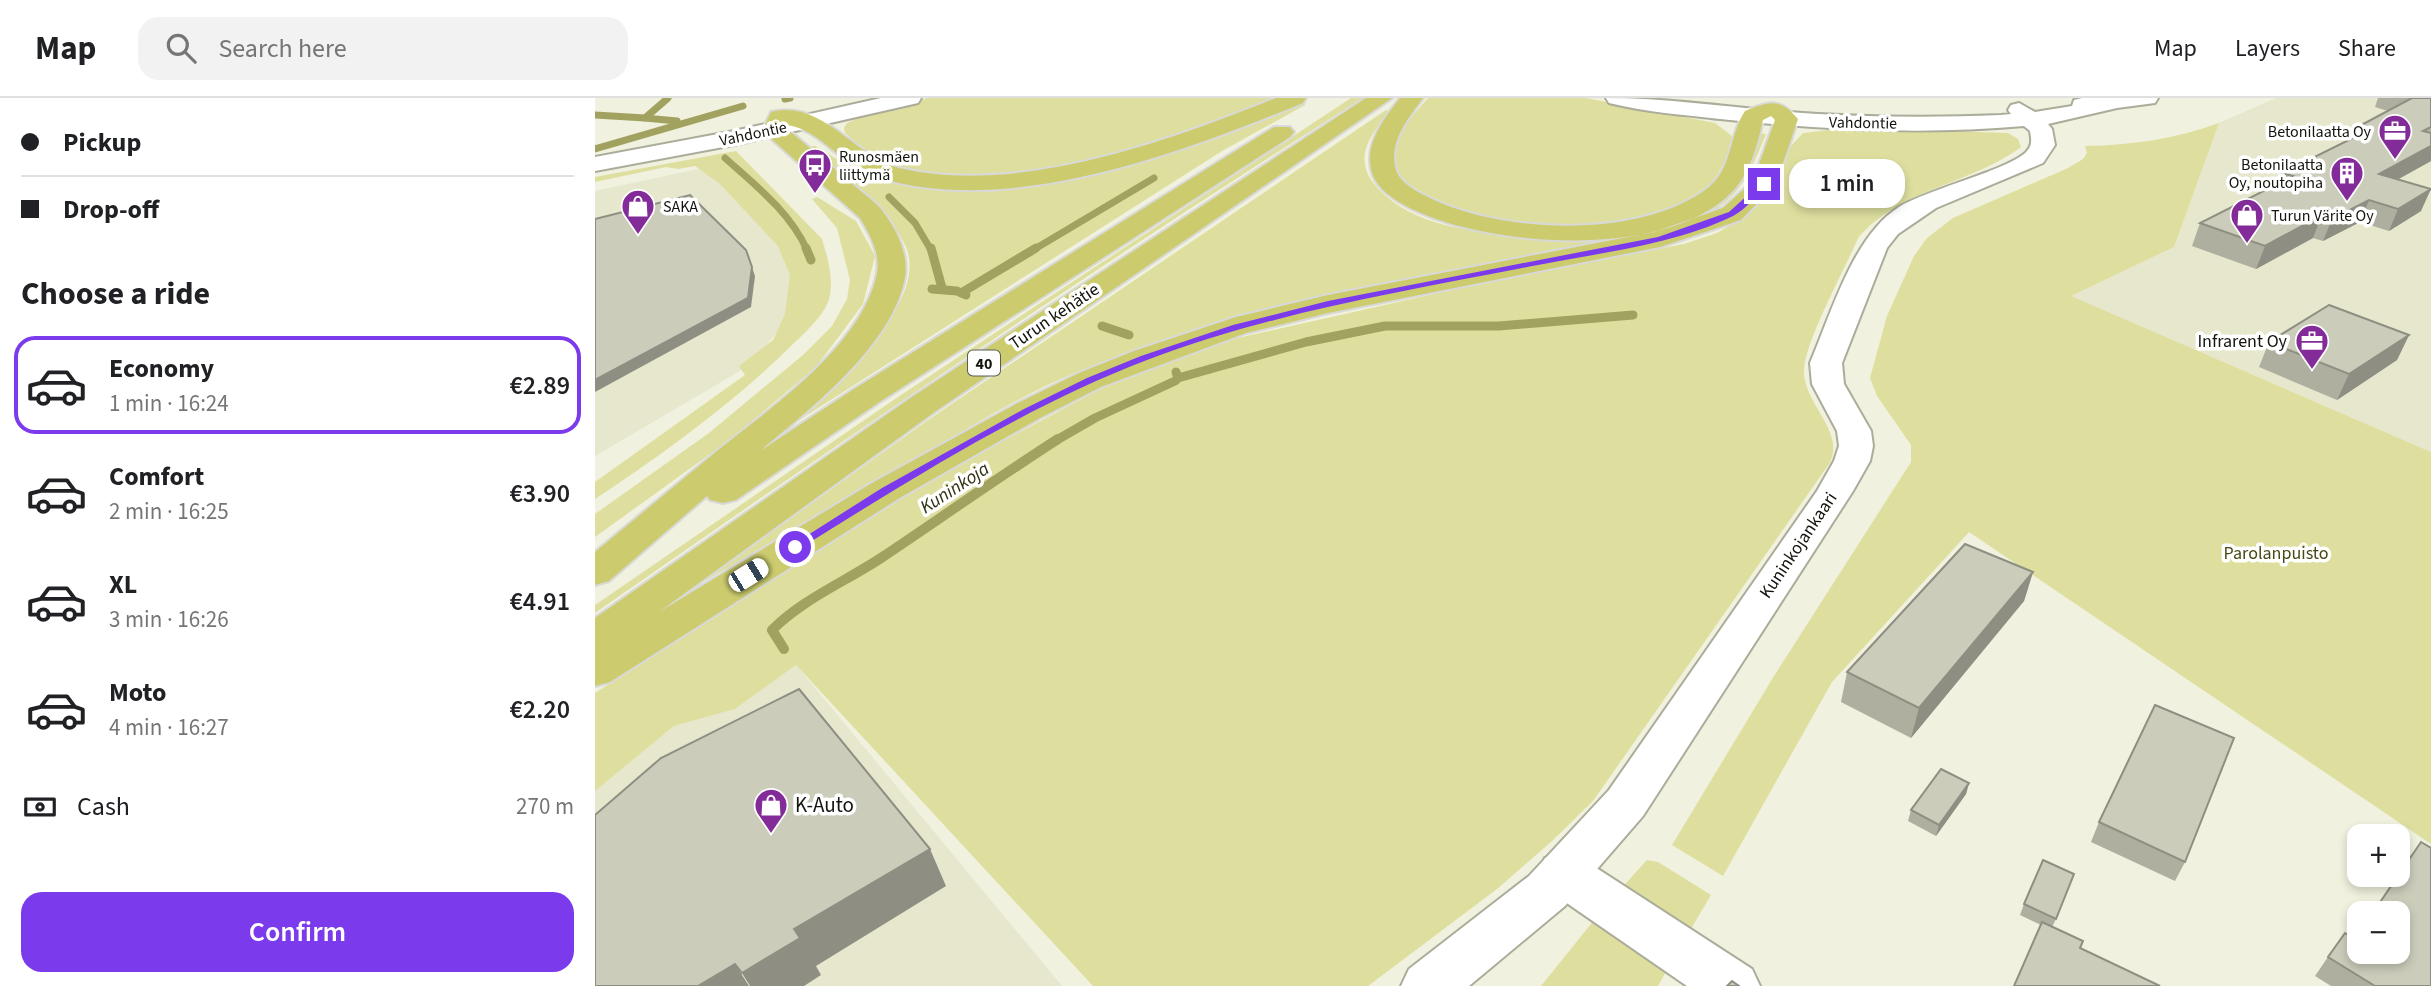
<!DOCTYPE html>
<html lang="en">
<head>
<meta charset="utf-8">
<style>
	body { margin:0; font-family:"Source Sans 3",sans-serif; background:#f2f2f2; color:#202124; height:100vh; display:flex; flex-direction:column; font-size:26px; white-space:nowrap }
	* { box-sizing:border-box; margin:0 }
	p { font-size:23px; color:#757577 }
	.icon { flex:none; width:38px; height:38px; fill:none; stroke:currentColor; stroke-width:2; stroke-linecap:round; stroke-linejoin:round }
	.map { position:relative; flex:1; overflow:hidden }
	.drawer { display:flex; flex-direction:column; background:#fff; width:595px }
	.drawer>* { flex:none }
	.banner { display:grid; align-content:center; height:154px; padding:0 21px; background:#fff }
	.controls { position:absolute; left:1752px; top:726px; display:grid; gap:14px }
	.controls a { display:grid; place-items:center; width:63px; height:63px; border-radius:14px; background:#fff; box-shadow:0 4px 10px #0003; font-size:35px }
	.end { position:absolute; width:32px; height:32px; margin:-16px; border:9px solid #7c3aed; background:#fff; box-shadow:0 0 0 4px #fff }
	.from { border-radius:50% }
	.bubble { position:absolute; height:49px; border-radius:21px; background:#fff; box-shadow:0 4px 10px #0003; font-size:23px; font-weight:600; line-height:49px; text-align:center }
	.car { position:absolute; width:21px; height:42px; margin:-21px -10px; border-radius:9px; box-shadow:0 0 5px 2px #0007; background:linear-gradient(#fff 24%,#345 0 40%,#fff 0 76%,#345 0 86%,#fff 0) }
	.banner b { display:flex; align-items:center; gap:24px; height:66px; font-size:26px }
	.banner b+b { border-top:2px solid #e0e0e0 }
	.banner i { width:18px; height:18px; background:#202124 }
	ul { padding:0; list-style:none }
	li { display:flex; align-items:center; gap:21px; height:98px; margin:0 14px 10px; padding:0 7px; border:4px solid transparent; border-radius:21px }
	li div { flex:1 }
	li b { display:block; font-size:26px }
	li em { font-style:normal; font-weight:600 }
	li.on { border-color:#7c3aed }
	li>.icon { width:63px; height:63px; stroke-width:1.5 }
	h2 { padding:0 21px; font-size:32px; line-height:84px }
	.pay { display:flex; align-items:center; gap:18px; height:77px; padding:0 21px; font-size:26px }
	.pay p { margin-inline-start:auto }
	.action { display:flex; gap:14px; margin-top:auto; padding:14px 21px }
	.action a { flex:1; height:80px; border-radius:21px; background:#7c3aed; color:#fff; font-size:28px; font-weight:600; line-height:80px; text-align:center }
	header { display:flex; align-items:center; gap:42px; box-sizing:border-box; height:98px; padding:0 35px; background:#fff; border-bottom:2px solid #e0e0e0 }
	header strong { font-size:33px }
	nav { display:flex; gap:38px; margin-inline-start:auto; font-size:24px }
	.search { width:490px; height:63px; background:#f2f2f2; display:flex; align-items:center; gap:18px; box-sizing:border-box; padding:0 24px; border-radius:21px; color:#757577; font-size:26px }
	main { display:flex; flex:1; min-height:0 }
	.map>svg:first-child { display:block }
	.built { fill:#e6e7cc }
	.green { fill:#dedf9f }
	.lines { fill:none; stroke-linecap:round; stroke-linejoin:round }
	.stream-far2 { stroke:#a2a260; stroke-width:7 }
	.stream-far1 { stroke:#a2a260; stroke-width:9 }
	.stream { stroke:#a2a260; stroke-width:10 }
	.minor-casing { stroke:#acac9a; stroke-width:4 }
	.tertiary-casing { stroke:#acac9a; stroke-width:4 }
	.trunk-casing { stroke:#d9d9d8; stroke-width:4 }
	.minor { fill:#fff; fill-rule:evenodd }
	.tertiary { fill:#fff; fill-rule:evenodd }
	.trunk { fill:#cccc6f; fill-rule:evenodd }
	.wall { fill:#afafa0 }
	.shaded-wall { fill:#8e8f82 }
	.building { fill:#cbccba; stroke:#8e8f82; stroke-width:2 }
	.route { fill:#7c3aed }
	.labels { text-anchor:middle; stroke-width:7; stroke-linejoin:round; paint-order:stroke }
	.far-street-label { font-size:16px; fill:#14140e; stroke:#fff }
	.far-poi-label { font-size:16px; fill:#14140e; stroke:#fff; text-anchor:start }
	.shield { fill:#fff; stroke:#5a5a56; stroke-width:2 }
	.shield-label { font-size:16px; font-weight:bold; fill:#14140e }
	.street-label { font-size:18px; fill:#14140e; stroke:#fff }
	.poi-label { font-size:18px; fill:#14140e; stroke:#fff; text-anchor:end }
	.park-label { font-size:18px; fill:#494916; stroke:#fff }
	.water-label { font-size:19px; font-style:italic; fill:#313113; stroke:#fff }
	.near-poi-label { font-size:21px; fill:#14140e; stroke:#fff; text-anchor:start }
</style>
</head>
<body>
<header>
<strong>Map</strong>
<div class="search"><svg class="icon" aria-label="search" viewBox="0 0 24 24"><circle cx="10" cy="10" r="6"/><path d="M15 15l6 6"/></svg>Search here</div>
<nav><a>Map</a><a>Layers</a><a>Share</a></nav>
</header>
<main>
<section class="drawer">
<div class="banner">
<b><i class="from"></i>Pickup</b>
<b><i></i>Drop-off</b>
</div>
<h2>Choose a ride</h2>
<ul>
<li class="on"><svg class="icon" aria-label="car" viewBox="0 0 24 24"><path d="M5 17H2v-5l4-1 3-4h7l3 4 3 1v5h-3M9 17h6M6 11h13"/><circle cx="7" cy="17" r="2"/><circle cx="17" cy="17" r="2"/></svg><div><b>Economy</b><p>1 min · 16:24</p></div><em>€2.89</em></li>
<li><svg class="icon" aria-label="car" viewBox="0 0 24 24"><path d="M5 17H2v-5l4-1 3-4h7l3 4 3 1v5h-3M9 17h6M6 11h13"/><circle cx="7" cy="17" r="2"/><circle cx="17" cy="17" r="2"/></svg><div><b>Comfort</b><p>2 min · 16:25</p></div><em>€3.90</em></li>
<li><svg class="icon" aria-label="car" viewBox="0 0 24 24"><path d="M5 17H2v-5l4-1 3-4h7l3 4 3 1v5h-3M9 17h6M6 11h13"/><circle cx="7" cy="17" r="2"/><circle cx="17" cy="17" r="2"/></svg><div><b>XL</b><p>3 min · 16:26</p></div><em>€4.91</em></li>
<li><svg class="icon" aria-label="car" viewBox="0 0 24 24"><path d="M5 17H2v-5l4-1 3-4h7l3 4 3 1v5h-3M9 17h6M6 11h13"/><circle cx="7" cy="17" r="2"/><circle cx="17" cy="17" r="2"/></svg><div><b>Moto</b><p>4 min · 16:27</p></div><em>€2.20</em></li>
</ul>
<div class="pay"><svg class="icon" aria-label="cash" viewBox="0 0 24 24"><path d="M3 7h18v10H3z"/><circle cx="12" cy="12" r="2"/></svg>Cash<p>270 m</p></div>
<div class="action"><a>Confirm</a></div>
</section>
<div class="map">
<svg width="1836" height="888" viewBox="0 0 1836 888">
	<rect width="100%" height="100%" fill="#f0f1de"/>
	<!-- built -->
	<g class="built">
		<polygon points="1681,0 1836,0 1836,354 1475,198 1579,149 1624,25"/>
		<polygon points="108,70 178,132 196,158 196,206 182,234 155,267 0,358 0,93"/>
		<polygon points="201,567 467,888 0,888 0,693 79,628 140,611"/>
	</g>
	<!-- green -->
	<g class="green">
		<polygon points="333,0 680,0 652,14 501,64 409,78 345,78 310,72 274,57 250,35 249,30 252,25 271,17"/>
		<path d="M 756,0 L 768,0 C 507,164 253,339 0,515 L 0,507 L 303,299 Z"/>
		<polygon points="833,0 991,0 1120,25 1137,38 1136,54 1119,82 1110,94 1093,104 1045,121 977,128 898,123 826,99 803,82 795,59 811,25"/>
		<path d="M 709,3 L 710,7 L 627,53 L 198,326 C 234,290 335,206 311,149 C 297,115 244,74 216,48 L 220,48 L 265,75 L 296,83 L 327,88 L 411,88 Z"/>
		<path d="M 791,12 L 796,14 C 777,33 759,58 777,83 C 837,163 1005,130 1092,122 L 1162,35 L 1171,36 C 1150,89 1138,110 1081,130 C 882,169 677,197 487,272 C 434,293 382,325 332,354 C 254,399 176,444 98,490 L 336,320 Z"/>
		<path d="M 1624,25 L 1579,149 L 1476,198 L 1836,354 L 1836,746 L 1374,434 L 1237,584 L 1128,778 L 1077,747 L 1179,578 L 1316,364 L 1316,347 L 1282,298 L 1275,280 L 1292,218 L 1319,158 L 1332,140 L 1358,120 L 1473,70 L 1488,61 L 1492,55 L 1490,48 C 1537,47 1581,41 1624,25 Z"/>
		<path d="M 1251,30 L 1413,35 L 1423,41 L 1426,49 C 1375,87 1306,90 1263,140 C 1250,171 1211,241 1209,271 C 1207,306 1252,333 1234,366 L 998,703 L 957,743 L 902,791 L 773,888 L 498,888 L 201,567 L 140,611 L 79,628 L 0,693 L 0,595 L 325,387 L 513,287 L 638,241 L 910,180 L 1089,146 L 1122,135 L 1153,117 L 1176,94 L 1192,52 L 1208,35 Z"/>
		<path d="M 141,53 L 227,141 C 233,161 240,184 233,204 C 226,221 208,236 195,249 C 137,306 68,356 0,401 L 0,384 L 150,277 L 144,268 L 178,242 L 190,216 L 195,177 L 183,148 L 125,86 L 100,68 L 83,71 L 71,69 L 0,84 L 0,79 Z"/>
		<polygon points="222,99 261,123 280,158 268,206 221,269 136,341 0,439 0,416 114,335 208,257 237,228 252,201 255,182 242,130 217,101"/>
		<polygon points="1052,762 1063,764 1116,797 1087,846 1023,794"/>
		<polygon points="1000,821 1078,861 1063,888 946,888"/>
	</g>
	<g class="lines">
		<!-- stream-far2 -->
		<g class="stream-far2">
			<polyline points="73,0 50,20 82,23"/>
			<polyline points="190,1 195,0"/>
			<polyline points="0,17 50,20"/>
			<polyline points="0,51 148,8"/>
			<path d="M 130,60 C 160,87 195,114 212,152"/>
			<polyline points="294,99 320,125 336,152"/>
			<polyline points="438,152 559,80"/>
		</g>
		<!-- stream-far1 -->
		<g class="stream-far1">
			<polyline points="211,150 216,162"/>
			<polyline points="336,150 347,190"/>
			<polyline points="337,191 362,193 371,197"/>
			<polyline points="366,195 441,150"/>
			<polyline points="507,228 534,237"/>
			<polyline points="583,280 711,244 790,228 904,228 1038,217"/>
			<polyline points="460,343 500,320 580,283 583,280 581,274"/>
		</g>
		<!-- stream -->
		<path class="stream" d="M 189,551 L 177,532 C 209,500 252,483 289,458 C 347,419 404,379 463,341"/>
		<defs>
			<polygon id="minor" points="968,754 986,760 1157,871 1165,888 1092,888 950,790 942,775 950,760"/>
			<g id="tertiary">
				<polygon points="286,0 326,0 323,5 139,47 0,73 0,59 139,33"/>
				<path d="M 1011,0 C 1069,0 1124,8 1181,13 C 1256,19 1331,20 1406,17 L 1416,16 L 1413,12 L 1416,7 L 1424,5 L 1440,14 L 1477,8 L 1479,2 L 1487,0 L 1563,0 L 1560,5 L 1522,10 L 1453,26 L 1457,31 L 1460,47 L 1448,65 L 1341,110 L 1303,136 L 1292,150 L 1247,265 L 1249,286 L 1276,333 L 1278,348 L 1275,363 L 1258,393 L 1048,718 L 970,808 L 874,888 L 806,888 L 814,871 L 934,778 L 1014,692 L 1222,393 L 1239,363 L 1244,348 L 1242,333 L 1217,286 L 1215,265 C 1236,216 1258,138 1304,109 C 1333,91 1417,71 1432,53 C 1438,47 1436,40 1435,33 L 1429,28 C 1329,37 1225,32 1125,21 C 1089,17 1050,14 1014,5 Z"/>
			</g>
			<g id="trunk">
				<path d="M 681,0 L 711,0 L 708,5 C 591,53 432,113 304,85 C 288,81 273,77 259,68 C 237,54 219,31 192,27 L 191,30 C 213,48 235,67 256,85 C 265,93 277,101 285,110 C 300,128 314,155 310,179 C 298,247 215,311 165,353 L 259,291 L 679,29 L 695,29 L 699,34 L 695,39 L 283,305 L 141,402 L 128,405 L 115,402 L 112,398 L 14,483 L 0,487 L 0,454 C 39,422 77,390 116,358 C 171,313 263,252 281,180 C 287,158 276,138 265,120 L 171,36 L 168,31 L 176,14 C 228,1 259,59 304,70 C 422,98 572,44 681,0 Z"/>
				<path d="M 771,0 L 797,0 L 341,313 L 64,514 L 277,385 L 421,306 L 484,275 L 539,253 L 641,219 L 733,197 L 1059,134 L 1128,110 L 1158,83 L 1180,22 L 1176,18 L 1168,22 C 1162,49 1154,79 1133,98 C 1065,161 895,149 817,111 C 801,103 780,91 776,71 C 770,45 790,19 805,0 L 828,0 C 813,21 793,44 801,72 C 805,86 825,95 837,101 C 910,136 1048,141 1114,89 C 1138,69 1134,37 1150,13 C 1175,3 1185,0 1203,21 L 1181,86 L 1146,122 L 1065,149 L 733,215 L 651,235 L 506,289 L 445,320 L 303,401 L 15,584 L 0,588 L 0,520 L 317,299 Z"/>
			</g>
		</defs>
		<!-- minor casing -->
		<use href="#minor" class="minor-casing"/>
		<!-- tertiary casing -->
		<use href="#tertiary" class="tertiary-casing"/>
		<!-- trunk casing -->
		<use href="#trunk" class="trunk-casing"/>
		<!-- minor -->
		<use href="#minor" class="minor"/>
		<!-- tertiary -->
		<use href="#tertiary" class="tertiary"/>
		<!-- trunk -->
		<use href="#trunk" class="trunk"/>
	</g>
	<!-- wall -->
	<g class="wall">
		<polygon points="1783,0 1836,0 1836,63 1803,81 1826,113 1794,133 1765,124 1728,143 1718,140 1661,171 1597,148 1605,125 1683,85 1687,75 1751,43 1755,33 1793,13 1780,9"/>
		<polygon points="1814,237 1802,262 1742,302 1664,269 1674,244"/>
		<polygon points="1438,474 1429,503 1316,640 1246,604 1252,574"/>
		<polygon points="1374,685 1371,696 1341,738 1313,723 1316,712"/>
		<polygon points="1504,724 1590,764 1580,783 1496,744"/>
		<polygon points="1429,806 1461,821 1457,829 1485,850 1419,888 1446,827 1425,817"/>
		<polygon points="1733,859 1836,888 1736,888 1720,878"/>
	</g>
	<!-- shaded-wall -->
	<g class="shaded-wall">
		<polygon points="1836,48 1836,63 1775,97 1784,76"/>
		<polygon points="1836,91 1826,113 1794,133 1803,111"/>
		<polygon points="1774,102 1765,124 1728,143 1737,121"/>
		<polygon points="1727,117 1718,140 1661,171 1670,148"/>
		<polygon points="151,152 160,178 156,209 0,294 0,282"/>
		<polygon points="1814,237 1802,262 1742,302 1754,276"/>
		<polygon points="1438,474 1429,503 1316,640 1324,610"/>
		<polygon points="1374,685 1371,696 1341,738 1344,727"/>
		<polygon points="335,751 351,788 221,868 226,877 209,888 155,888 147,875 199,831"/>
		<polygon points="140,866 154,888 103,888"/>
	</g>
	<!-- building -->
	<g class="building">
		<polygon points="1817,0 1836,0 1836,29 1828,33 1836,35 1836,48 1784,76 1836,91 1803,111 1774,102 1737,121 1727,117 1670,148 1605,125 1698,78 1687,75 1766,36 1755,33"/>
		<polygon points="95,97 151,152 157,169 153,200 0,282 0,121"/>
		<polygon points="1734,207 1814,237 1754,276 1674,244"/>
		<polygon points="1370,446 1438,474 1324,610 1252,574"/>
		<polygon points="204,591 335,751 199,831 205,840 147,875 140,866 103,888 0,888 0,717 66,660"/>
		<polygon points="1560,607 1639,640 1590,764 1504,724"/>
		<polygon points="1346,671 1374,685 1344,727 1316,712"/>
		<polygon points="1826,744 1836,750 1836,888 1780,888 1733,859 1750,835 1759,841 1764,834 1764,854 1802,854 1802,816 1777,816"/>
		<polygon points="1448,762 1479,776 1461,821 1429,806"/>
		<polygon points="1447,824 1488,843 1485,850 1565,888 1419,888"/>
		<polygon points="1137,883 1144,888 1132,888"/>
	</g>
	<!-- route -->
	<path class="route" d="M 1166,85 L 1173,86 C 1163,96 1150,112 1138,118 C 1081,146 1005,155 943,167 C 811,193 678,214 552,262 C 429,309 315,382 204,451 L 194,449 L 287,390 L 429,311 L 492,280 L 546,258 L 638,227 L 733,203 L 1063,139 L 1134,114 Z"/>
	<!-- icons -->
	<defs>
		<symbol id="office-pin" viewBox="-11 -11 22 30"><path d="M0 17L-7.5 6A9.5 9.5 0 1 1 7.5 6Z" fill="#832b98" stroke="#fff"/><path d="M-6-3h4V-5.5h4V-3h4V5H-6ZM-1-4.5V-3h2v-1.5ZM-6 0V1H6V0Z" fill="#fff"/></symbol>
		<symbol id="bus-pin" viewBox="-11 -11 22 30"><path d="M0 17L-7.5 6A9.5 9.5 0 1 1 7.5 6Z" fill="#832b98" stroke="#fff"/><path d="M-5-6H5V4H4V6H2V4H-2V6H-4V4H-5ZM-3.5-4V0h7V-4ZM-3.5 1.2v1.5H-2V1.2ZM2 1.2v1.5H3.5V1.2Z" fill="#fff"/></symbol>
		<symbol id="building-pin" viewBox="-11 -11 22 30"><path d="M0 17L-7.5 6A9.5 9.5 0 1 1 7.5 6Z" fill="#832b98" stroke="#fff"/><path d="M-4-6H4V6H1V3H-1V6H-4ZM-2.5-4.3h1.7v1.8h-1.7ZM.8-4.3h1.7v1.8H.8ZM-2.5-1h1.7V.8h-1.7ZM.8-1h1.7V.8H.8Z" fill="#fff"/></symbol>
		<symbol id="shop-pin" viewBox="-11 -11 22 30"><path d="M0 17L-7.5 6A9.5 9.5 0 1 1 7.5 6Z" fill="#832b98" stroke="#fff"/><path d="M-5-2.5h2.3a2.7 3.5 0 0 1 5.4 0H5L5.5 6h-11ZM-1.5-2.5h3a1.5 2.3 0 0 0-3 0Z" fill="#fff"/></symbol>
	</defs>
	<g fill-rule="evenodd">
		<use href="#office-pin" x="1781" y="14" width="38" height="52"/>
		<use href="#bus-pin" x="201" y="48" width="38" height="52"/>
		<use href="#building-pin" x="1733" y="56" width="38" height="52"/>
		<use href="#shop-pin" x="24" y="89" width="38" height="52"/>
		<use href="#shop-pin" x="1633" y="98" width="38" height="52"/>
		<use href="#office-pin" x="1698" y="224" width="38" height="52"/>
		<use href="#shop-pin" x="157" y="688" width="38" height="52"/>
	</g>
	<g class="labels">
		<!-- far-street labels -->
		<g class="far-street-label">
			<text transform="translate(1268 24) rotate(1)" y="6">Vahdontie</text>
			<text transform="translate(158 35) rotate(-12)" y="6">Vahdontie</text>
		</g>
		<!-- far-poi labels -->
		<g class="far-poi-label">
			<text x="1776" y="39" text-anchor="end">Betonilaatta Oy</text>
			<text x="244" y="64">Runosmäen<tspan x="244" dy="18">liittymä</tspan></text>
			<text x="1728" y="72" text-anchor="end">Betonilaatta<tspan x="1728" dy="18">Oy, noutopiha</tspan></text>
			<text x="68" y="114">SAKA</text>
			<text x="1676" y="123">Turun Värite Oy</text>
		</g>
		<!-- shield labels -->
		<rect class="shield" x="373" y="252.5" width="32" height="25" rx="5"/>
		<g class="shield-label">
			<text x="389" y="271">40</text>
		</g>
		<!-- street labels -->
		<g class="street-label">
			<text transform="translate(459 218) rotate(-34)" y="6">Turun kehätie</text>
			<text transform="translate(1203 447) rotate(-56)" y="6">Kuninkojankaari</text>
		</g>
		<!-- poi labels -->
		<g class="poi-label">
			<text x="1692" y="249">Infrarent Oy</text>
		</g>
		<!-- park labels -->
		<g class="park-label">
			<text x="1681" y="461">Parolanpuisto</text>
		</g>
		<!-- water labels -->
		<g class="water-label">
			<text transform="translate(359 389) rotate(-33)" y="7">Kuninkoja</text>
		</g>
		<!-- near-poi labels -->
		<g class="near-poi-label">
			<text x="200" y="714">K-Auto</text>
		</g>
	</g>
</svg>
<div class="controls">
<a>+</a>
<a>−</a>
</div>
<i class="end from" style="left:200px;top:449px"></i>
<i class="end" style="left:1169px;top:86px"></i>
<div class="bubble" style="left:1194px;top:61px;width:116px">1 min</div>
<i class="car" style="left:153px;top:477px;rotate:58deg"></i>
</div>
</main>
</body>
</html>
